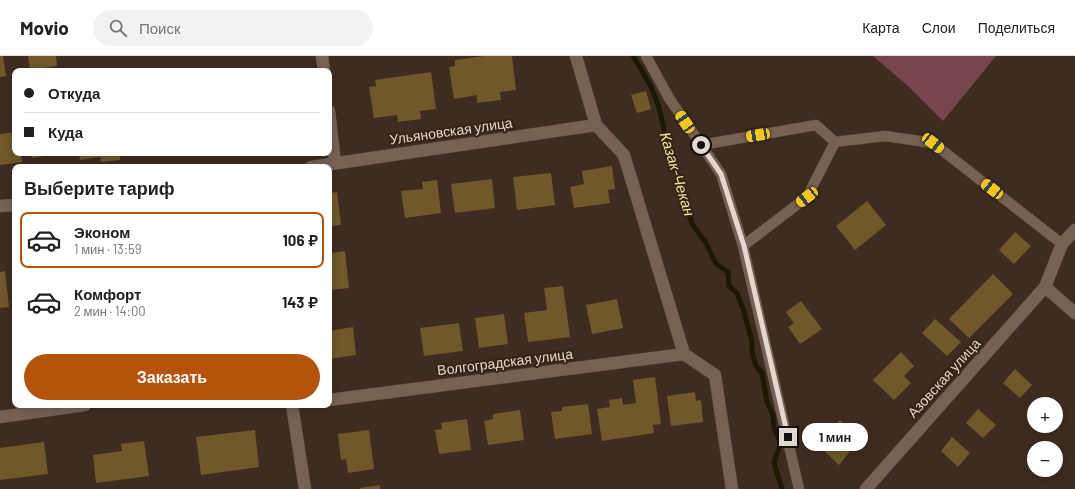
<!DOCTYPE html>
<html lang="ru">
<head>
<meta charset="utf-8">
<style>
	body { margin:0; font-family:Barlow,sans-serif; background:#f2f2f2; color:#202124; height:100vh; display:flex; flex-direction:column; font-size:15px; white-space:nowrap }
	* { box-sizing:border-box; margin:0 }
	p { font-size:13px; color:#757577 }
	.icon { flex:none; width:22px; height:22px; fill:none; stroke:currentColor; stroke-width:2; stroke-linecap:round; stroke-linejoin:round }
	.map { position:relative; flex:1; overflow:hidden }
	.side { position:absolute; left:12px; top:108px; width:320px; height:244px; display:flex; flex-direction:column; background:#fff; border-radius:8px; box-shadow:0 2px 10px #0003 }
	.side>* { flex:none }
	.banner { position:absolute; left:12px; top:12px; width:320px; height:88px; border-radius:8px; box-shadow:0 2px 10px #0003; display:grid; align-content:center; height:88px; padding:0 12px; background:#fff }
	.controls { position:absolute; left:1027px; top:341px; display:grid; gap:8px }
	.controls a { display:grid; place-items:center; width:36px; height:36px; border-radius:50%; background:#fff; box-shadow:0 2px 10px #0003; font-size:20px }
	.end { position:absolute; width:18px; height:18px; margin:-9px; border:5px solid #e3d7cf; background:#111; box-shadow:0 0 0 2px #111 }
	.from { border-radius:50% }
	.bubble { position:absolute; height:28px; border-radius:14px; background:#fff; box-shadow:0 2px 10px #0003; font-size:13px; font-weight:700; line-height:28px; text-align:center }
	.car { position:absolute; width:12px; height:24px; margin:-12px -6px; border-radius:5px; box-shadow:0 0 3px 1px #0007; background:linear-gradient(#f5c518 24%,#345 0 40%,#f5c518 0 76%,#345 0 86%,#f5c518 0) }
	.banner b { display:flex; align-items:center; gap:14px; height:38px; font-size:15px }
	.banner b+b { border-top:1px solid #e0e0e0 }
	.banner i { width:10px; height:10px; background:#202124 }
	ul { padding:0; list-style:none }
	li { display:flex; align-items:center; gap:12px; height:56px; margin:0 8px 6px; padding:0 4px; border:2px solid transparent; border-radius:8px }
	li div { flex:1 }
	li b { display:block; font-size:15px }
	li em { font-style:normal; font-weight:700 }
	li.on { border-color:#b45309 }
	li>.icon { width:36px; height:36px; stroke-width:1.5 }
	h2 { padding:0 12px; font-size:18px; line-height:48px }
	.primary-button { display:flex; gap:8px; margin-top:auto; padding:8px 12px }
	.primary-button a { flex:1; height:46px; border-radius:24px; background:#b45309; color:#fff; font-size:16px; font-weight:700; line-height:46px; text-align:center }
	header { display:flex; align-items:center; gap:24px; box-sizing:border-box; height:56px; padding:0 20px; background:#fff; border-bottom:1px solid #e0e0e0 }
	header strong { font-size:19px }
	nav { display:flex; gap:22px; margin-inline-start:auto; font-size:14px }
	.search { width:280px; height:36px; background:#f2f2f2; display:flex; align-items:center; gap:10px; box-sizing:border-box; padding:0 14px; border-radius:22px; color:#757577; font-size:15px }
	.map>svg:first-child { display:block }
	.green { fill:#77454e }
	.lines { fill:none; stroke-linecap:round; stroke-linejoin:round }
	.stream { stroke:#1b1a01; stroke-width:5 }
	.building { fill:#70582a }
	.service-casing { stroke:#594b40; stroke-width:11 }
	.minor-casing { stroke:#594b40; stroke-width:13 }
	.service { stroke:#766253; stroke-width:10 }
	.minor { stroke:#766253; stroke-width:12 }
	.route { stroke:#e3d7cf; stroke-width:5 }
	.labels { text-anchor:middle; stroke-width:4; stroke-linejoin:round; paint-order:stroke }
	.street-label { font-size:14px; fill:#e3d7cf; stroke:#342316 }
	.water-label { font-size:15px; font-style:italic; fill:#ece999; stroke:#342316 }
</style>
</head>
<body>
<header>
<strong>Movio</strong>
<div class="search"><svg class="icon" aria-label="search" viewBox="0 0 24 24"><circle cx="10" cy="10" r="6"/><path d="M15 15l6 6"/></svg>Поиск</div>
<nav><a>Карта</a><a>Слои</a><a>Поделиться</a></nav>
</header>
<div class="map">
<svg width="1075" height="433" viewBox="0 0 1075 433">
	<rect width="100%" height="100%" fill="#3e2c20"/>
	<!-- green -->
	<polygon class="green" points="873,0 996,0 943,65 908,30"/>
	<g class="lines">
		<!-- stream -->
		<path class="stream" d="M 633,0 C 644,18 655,35 660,56 C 664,70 665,85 671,99 L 692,168 L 706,187 L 716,208 L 728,216 L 729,230 L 737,237 L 743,253 L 752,285 L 752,296 L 756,310 L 762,317 L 767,346 L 773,359 L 774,373 L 781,386 L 774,407 L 782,433"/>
	</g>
	<!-- building -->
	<g class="building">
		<polygon points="0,0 3,0 6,20 0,21"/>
		<polygon points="28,0 56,0 57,10 30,14"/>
		<polygon points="484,0 512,0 516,34 500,36 501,44 477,47 477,39 454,43 449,11 455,10 455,4"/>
		<polygon points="431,16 436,53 420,55 421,63 398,66 397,59 374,62 369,31 376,30 375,24"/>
		<polygon points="646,35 651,53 637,57 631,39"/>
		<polygon points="15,76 15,97 21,97 22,106 0,109 0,78"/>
		<polygon points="32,97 58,97 58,98 32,102"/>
		<polygon points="79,97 120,97 120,104 101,106 100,101 80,104"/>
		<polygon points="612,110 615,133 608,134 610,147 574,152 570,131 584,128 582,115"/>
		<polygon points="551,117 555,149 517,154 513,121"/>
		<polygon points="492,123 495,152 455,157 451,128"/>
		<polygon points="437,124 441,157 405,162 401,135 423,133 422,126"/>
		<polygon points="337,136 341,169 329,170 329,137"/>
		<polygon points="867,145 886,169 855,194 836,170"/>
		<polygon points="1015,176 1031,190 1014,208 999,194"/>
		<polygon points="345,195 349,232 329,234 329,197"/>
		<polygon points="5,215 9,251 0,252 0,216"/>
		<polygon points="993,218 1013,238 969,282 949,263"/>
		<polygon points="563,230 570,281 528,286 524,257 547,254 544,232"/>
		<polygon points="617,243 623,272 592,278 586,249"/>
		<polygon points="801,245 822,273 800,288 788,271 794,267 786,256"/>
		<polygon points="504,258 508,288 479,292 475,262"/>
		<polygon points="935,263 961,286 947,300 922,277"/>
		<polygon points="459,267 463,295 424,300 420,272"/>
		<polygon points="353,271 356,299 329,303 329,275"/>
		<polygon points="901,296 914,310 904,320 911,327 894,344 873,324"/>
		<polygon points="1015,313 1032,329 1020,342 1003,327"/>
		<polygon points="655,321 661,368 653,369 654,377 602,385 597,353 610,351 609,344 622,342 623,349 636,347 633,324"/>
		<polygon points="695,336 696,345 701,344 703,366 671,370 667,340"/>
		<polygon points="588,348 592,378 555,383 551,356 562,355 562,351"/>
		<polygon points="978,353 996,369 983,382 966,367"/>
		<polygon points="520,354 524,384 488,389 484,365 493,363 493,358"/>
		<polygon points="467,363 471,394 439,398 435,374 442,373 441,367"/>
		<polygon points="840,364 850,374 842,382 853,392 839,409 817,388"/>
		<polygon points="255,374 259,411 201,419 196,381"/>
		<polygon points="369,374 374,413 348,417 346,403 341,404 338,378"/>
		<polygon points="952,381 970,397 958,411 941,395"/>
		<polygon points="144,385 149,420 96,427 93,399 122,395 121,388"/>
		<polygon points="44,386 48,418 0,424 0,392"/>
		<polygon points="380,429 380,433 360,433 360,432"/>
	</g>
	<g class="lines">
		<defs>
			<g id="service">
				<polyline points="646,0 669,42 721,118 743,190 799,433"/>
				<polyline points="701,89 816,69 835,86"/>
				<polyline points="743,190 807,141 835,86 885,80 933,87 1062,188"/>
			</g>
			<g id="minor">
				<polyline points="322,0 324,15"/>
				<polyline points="576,0 596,69 624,99 684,298 715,319 732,433"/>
				<polyline points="329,55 335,107"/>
				<polyline points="311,111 596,69"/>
				<polyline points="0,150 15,149"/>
				<polyline points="1045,231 1075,257"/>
				<polyline points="329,344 684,298"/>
				<polyline points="292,349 305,433"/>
				<polyline points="0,361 85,349"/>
				<polyline points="866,433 1045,231 1062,188 1075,174"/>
			</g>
		</defs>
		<!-- service casing -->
		<use href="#service" class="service-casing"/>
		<!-- minor casing -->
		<use href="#minor" class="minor-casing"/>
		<!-- service -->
		<use href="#service" class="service"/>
		<!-- minor -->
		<use href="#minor" class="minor"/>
	</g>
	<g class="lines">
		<!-- route -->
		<polyline class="route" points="701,89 721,118 744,190 788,381"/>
	</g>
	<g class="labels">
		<!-- street labels -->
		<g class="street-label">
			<text transform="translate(451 75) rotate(-8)" y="5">Ульяновская улица</text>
			<text transform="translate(505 306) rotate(-7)" y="5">Волгоградская улица</text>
			<text transform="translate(944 322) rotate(-48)" y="5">Азовская улица</text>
		</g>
		<!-- water labels -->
		<g class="water-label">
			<text transform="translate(677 118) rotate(73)" y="5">Казак-Чекан</text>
		</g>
	</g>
</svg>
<div class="controls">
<a>+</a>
<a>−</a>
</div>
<i class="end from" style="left:701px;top:89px"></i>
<i class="end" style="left:788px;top:381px"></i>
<div class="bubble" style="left:802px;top:367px;width:66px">1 мин</div>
<i class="car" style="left:685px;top:66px;rotate:326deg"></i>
<i class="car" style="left:758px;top:79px;rotate:260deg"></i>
<i class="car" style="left:933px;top:87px;rotate:128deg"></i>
<i class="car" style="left:992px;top:133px;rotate:308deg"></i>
<i class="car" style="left:807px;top:141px;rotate:232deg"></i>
<div class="banner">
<b><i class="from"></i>Откуда</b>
<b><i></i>Куда</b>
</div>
<section class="side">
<h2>Выберите тариф</h2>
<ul>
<li class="on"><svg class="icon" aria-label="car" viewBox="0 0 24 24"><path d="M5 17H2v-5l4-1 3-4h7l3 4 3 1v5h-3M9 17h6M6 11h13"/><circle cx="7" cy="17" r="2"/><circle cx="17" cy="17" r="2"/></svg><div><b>Эконом</b><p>1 мин · 13:59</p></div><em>106 ₽</em></li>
<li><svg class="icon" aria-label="car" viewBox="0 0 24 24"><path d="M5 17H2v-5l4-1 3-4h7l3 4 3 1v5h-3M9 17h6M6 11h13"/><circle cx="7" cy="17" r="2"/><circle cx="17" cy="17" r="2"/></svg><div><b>Комфорт</b><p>2 мин · 14:00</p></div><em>143 ₽</em></li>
</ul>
<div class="primary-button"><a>Заказать</a></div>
</section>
</div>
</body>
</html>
